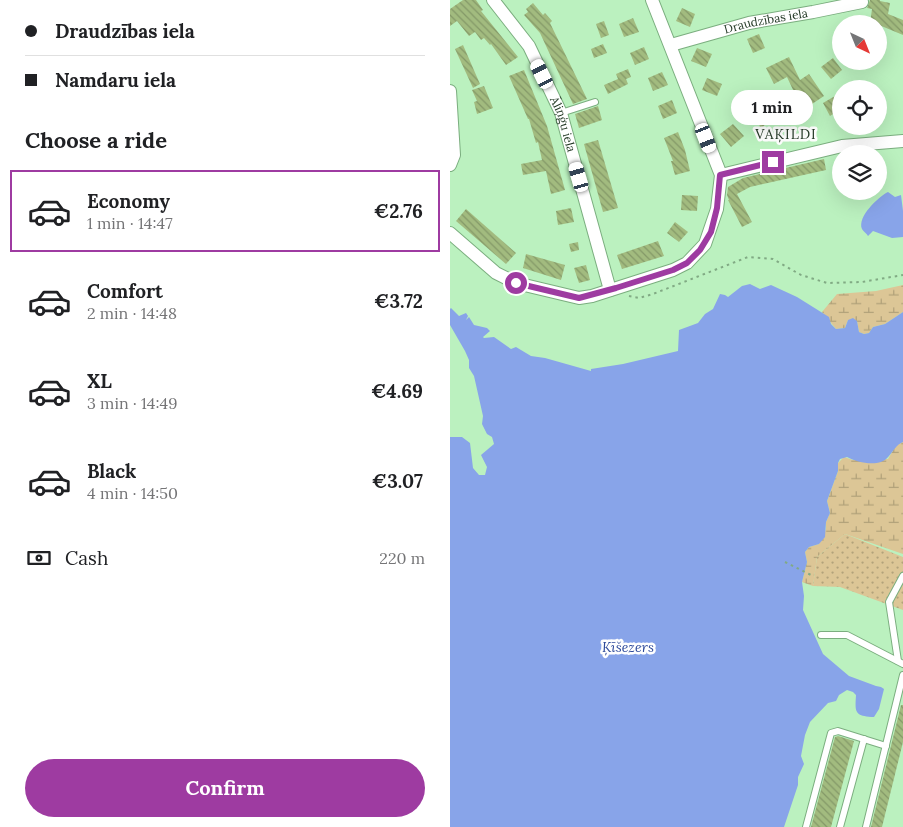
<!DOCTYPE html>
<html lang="en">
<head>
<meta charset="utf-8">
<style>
	body { margin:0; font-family:Lora,serif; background:#f2f2f2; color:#202124; height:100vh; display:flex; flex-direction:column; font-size:19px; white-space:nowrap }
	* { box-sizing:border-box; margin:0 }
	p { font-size:16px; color:#757577 }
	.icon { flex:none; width:28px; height:28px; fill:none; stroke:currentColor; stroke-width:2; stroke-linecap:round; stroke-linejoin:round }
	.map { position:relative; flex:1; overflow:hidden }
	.details { display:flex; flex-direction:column; background:#fff; width:450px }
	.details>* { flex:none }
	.hud { display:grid; align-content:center; height:110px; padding:0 25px; background:#fff }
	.needle { width:32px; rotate:137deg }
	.buttons { position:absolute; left:382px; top:15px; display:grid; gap:10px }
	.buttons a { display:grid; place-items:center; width:55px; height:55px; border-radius:50%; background:#fff; box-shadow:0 5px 20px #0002; font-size:25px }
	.end { position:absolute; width:22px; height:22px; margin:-11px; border:6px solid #9e3ba1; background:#fff; box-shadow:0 0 0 2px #fff }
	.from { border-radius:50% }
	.bubble { position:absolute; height:35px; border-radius:18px; background:#fff; box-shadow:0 5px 20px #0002; font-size:16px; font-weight:700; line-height:35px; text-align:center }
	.car { position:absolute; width:15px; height:30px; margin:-15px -8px; border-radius:6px; box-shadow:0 0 4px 1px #0007; background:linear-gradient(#fff 24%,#345 0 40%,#fff 0 76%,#345 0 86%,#fff 0) }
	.hud b { display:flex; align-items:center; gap:18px; height:48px; font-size:19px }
	.hud b+b { border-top:1px solid #e0e0e0 }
	.hud i { width:12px; height:12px; background:#202124 }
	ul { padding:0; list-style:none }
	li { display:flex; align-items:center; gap:15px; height:82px; margin:0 10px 8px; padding:0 15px; border:2px solid transparent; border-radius:0px }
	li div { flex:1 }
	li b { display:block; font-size:19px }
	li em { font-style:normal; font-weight:700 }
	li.on { border-color:#9e3ba1 }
	li>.icon { width:45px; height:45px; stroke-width:1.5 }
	h2 { padding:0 25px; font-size:22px; line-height:60px }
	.pay { display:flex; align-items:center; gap:12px; height:55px; padding:0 25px; font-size:19px }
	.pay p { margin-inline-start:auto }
	.button { display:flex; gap:10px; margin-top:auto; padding:10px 25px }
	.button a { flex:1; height:58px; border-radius:30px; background:#9e3ba1; color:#fff; font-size:20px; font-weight:700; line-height:58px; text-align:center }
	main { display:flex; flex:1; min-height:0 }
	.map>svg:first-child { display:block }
	.wetland { fill:url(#wetland-marsh) }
	.garden { fill:url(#garden-dots) }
	.water { fill:#88a4e9 }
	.building { fill:url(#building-back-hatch) }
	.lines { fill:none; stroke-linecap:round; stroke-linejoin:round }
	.service-casing { stroke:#7bae7f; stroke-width:8 }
	.minor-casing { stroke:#7bae7f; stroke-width:14 }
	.path { stroke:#81aa84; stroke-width:2; stroke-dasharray:2.5 4; stroke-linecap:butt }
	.service { stroke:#fff; stroke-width:6 }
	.minor { stroke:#fff; stroke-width:12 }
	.route { stroke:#9e3ba1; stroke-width:6 }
	.labels { text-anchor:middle; stroke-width:5; stroke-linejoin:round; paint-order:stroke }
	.street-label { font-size:12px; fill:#263b28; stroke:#fff }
	.neighbourhood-label { font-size:14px; letter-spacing:1px; fill:#263b28; stroke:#fff }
	.water-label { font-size:14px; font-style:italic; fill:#2e4a9b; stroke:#fff }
</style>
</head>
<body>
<main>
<section class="details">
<div class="hud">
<b><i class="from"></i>Draudzības iela</b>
<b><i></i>Namdaru iela</b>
</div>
<h2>Choose a ride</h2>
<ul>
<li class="on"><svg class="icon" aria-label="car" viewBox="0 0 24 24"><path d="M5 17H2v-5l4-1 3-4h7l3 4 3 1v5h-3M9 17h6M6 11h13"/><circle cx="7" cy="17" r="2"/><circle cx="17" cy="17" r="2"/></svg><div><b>Economy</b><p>1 min · 14:47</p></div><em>€2.76</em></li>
<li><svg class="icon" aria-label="car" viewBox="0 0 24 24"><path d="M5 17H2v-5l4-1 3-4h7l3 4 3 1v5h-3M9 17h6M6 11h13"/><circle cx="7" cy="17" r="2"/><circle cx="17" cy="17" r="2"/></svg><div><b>Comfort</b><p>2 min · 14:48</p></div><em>€3.72</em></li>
<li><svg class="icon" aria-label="car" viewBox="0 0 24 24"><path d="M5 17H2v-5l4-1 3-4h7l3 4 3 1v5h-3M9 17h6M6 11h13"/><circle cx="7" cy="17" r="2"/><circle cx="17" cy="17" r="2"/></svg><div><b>XL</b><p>3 min · 14:49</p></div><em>€4.69</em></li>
<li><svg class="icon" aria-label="car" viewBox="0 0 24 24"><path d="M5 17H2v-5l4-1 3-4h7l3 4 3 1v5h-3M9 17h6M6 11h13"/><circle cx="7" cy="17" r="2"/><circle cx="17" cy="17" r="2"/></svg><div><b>Black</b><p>4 min · 14:50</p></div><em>€3.07</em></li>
</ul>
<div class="pay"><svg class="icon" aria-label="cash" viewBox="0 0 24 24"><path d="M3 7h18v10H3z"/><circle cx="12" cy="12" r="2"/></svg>Cash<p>220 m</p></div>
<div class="button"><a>Confirm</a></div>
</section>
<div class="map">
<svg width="453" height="827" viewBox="0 0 453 827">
	<defs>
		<pattern id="wetland-marsh" width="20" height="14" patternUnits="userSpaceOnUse" patternTransform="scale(1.25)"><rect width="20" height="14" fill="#dcc696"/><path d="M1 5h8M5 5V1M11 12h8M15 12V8" fill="none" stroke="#b2a27a"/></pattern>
		<pattern id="garden-dots" width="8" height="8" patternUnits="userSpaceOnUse" patternTransform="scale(1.25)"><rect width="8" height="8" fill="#dcc696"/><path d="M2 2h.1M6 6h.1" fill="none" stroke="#b2a27a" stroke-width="1.8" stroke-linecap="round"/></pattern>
		<pattern id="building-back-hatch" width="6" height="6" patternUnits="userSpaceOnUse" patternTransform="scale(1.25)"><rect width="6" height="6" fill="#a2bb7f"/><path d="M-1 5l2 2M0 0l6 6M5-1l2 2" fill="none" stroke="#849968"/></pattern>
	</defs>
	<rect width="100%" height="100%" fill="#bbf1bf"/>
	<!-- wetland -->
	<g class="wetland">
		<polygon points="453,285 453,312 435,324 423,327 419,333 414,334 409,332 407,321 398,320 395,328 386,329 372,312 387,294 426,291"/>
		<polygon points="453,442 453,554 395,534 367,557 363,586 352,582 357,562 355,552 359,547 369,544 376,529 376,522 380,513 377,501 388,471 388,463 394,457 403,460 438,459 446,445"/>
	</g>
	<!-- garden -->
	<polygon class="garden" points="395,534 453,557 453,610 390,587 363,586 367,557"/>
	<!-- water -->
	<g class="water">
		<path d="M 438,192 L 445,197 L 451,195 L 453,211 L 453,237 L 442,238 L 423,231 L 418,236 C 417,234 413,231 412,229 C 407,217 428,197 438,192 Z"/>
		<path d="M 300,284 L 310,289 L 321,285 L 347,297 L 379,317 L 381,324 L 386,329 L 395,328 L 398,320 L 403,318 L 407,321 L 409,332 L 414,334 L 419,333 L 423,327 L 435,324 L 453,312 L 453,442 C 446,445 444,450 439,456 C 430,468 409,463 397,457 L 390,459 L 388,463 L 388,471 L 377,501 L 380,513 L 376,522 L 375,537 L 369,544 L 359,547 L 355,552 L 357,562 L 352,582 L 354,596 L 353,610 L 373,654 L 399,676 L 426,686 L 431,687 L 434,689 L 429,709 L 424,717 C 404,716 405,712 406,695 L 403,692 L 397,690 L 389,695 L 386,701 L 378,703 L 360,722 L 355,735 L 351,756 L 354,764 L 348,777 L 348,785 L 334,827 L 0,827 L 0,437 L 12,437 L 20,443 L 23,468 L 29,475 L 35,475 L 37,467 L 31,455 L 44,444 L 42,437 L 37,434 L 32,424 L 33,416 L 24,376 L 19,368 L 19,360 L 15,351 L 0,325 L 0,309 L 1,308 L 9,316 L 16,313 L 18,316 L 16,320 L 19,317 L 24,325 L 37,328 L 40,331 L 33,337 L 34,338 L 44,337 L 61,349 L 66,347 L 81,356 L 95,358 L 141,371 L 141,369 L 173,364 L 228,351 L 229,330 L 248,323 L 255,314 L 263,309 L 270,294 L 275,295 L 278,297 L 292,286 Z"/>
	</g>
	<!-- building -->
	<g class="building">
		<polygon points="13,0 26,0 33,10 31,11 68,57 56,65 41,44 40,45 34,38 31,40 25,32 19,36 7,21 0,26 0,9"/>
		<polygon points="420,0 430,0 430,1 440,3 438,14 453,20 453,35 429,25 429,24 420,24 422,9 417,8"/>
		<polygon points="83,3 93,15 95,13 102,21 100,23 137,99 123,104 90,33 74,15 78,12 76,9"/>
		<polygon points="232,8 245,14 240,27 226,21"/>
		<polygon points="183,18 189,32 174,37 169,24"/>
		<polygon points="154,21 159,35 151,38 146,24"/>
		<polygon points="309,34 315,48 303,53 297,39"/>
		<polygon points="153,44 157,53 144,58 141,49"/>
		<polygon points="13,45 30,84 23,88 5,49"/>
		<polygon points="194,47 199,59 185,65 180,53"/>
		<polygon points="247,48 262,54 256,67 241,61"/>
		<polygon points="339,57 350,80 359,74 374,96 362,104 360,101 339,114 330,101 344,92 337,77 324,84 316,68"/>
		<polygon points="383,58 392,70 381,79 371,67"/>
		<polygon points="178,69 181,77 176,79 178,84 158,94 154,85 168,79 166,74"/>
		<polygon points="74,70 97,126 115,190 101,194 96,171 73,175 71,164 92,160 88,142 86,143 79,119 78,119 59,76"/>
		<polygon points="212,72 218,85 203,91 198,78"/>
		<polygon points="257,78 272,84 267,96 252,90"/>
		<polygon points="34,86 43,108 27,114 24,102 27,101 22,90"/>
		<polygon points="385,96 391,109 380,116 373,103"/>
		<polygon points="222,100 227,113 213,119 208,106"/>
		<polygon points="148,106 152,120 129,128 125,114"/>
		<polygon points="309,106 321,118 312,128 300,116"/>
		<polygon points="283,124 294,136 281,147 270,134"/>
		<polygon points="228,132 235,150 240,171 225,175 221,161 223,161 214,138"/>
		<polygon points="148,140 168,208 153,212 134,144"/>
		<polygon points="374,159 376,170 300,187 287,194 302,222 292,227 278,200 279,200 277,195 278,187 293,178"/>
		<polygon points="232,195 248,196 247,211 231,210"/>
		<polygon points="121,208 124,222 108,225 106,211"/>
		<polygon points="16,209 66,253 56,264 6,221"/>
		<polygon points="225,222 238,232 229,242 217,233"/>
		<polygon points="208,241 214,256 172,269 167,255"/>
		<polygon points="128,242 129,250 121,252 119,244"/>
		<polygon points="76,254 115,265 111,280 73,268"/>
		<polygon points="136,265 140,280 129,283 124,268"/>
		<polygon points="451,705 453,705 453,742 432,827 421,827"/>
		<polygon points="388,736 404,741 381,827 361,827 385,737"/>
	</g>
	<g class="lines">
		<defs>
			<g id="service">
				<polyline points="111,113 145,102"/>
				<polyline points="371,635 397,635 453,664"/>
				<polyline points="448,661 439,602 453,576"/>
				<polyline points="356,827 381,733 388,731 436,746"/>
				<polyline points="390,827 414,739"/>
				<polyline points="416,827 453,675"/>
			</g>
			<g id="minor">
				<path id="s1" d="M 43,0 L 79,46 L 111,113 L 160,290"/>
				<path id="s2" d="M 221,45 L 299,23 L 363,12 L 412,2"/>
				<polyline points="0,91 4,155 0,165"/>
				<polyline points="271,175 392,146 453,141"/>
				<polyline points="0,233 46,273 66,283 129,298 142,296 223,270 237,263 255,244 267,209 271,175 202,0"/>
			</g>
		</defs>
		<!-- service casing -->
		<use href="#service" class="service-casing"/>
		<!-- minor casing -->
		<use href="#minor" class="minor-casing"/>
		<!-- path -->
		<g class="path">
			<polyline points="179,296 189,298 203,294 298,257 323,259 351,275 377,283 412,282 453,275"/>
			<polyline points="335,562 361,575"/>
		</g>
		<!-- service -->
		<use href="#service" class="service"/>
		<!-- minor -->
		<use href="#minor" class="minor"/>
	</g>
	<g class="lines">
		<!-- route -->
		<polyline class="route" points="66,283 129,298 166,288 223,270 237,263 250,250 261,232 267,208 270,175 323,162"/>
	</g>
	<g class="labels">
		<!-- street labels -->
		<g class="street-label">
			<text dy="4" stroke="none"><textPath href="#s2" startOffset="98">Draudzības iela</textPath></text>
			<text dy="4" stroke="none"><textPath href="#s1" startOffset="144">Āliņģu iela</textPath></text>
		</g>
		<!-- neighbourhood labels -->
		<g class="neighbourhood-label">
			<text x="336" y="139">VAĶILDI</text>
		</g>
		<!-- water labels -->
		<g class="water-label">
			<text x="178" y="652">Ķīšezers</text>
		</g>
	</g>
</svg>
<div class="buttons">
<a><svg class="needle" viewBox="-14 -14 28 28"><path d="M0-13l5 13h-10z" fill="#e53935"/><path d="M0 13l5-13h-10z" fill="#757577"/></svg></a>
<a><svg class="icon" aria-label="locate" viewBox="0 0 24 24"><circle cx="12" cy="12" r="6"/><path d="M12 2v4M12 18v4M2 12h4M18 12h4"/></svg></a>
<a><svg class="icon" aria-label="layers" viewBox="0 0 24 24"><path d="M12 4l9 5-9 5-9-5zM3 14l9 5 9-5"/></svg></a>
</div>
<i class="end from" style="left:66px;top:283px"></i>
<i class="end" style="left:323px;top:162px"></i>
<div class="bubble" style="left:281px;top:90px;width:82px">1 min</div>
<i class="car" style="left:92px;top:74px;rotate:334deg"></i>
<i class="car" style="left:256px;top:138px;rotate:159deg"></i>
<i class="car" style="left:129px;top:177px;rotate:344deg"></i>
</div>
</main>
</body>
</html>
